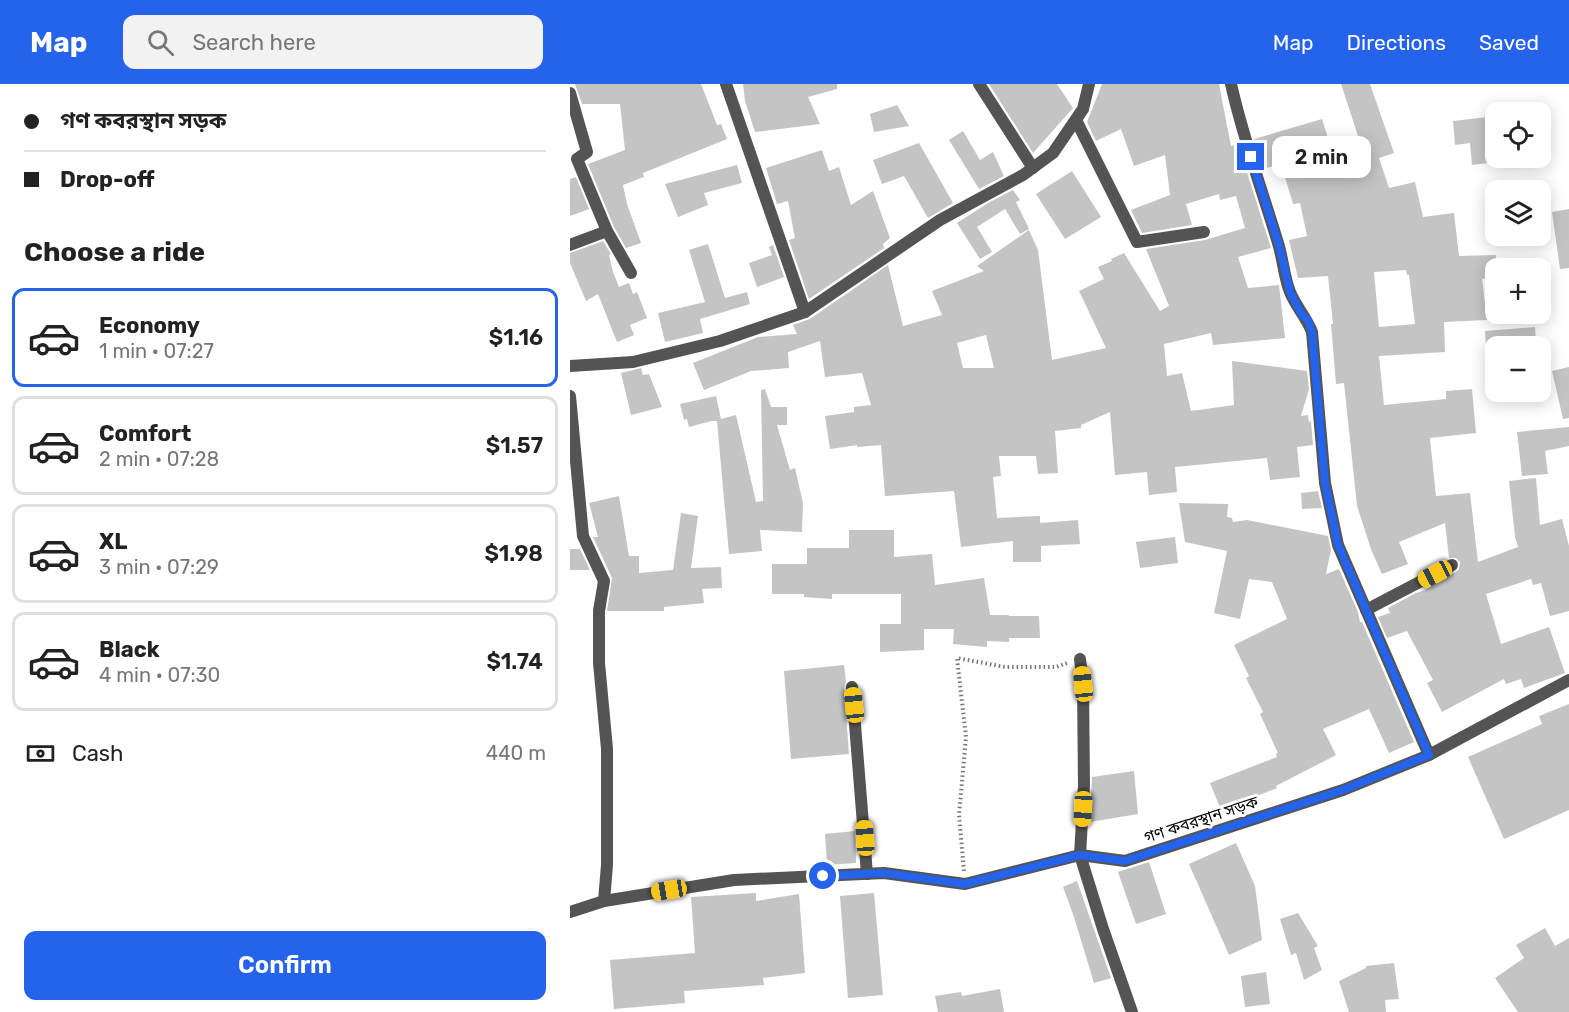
<!DOCTYPE html>
<html lang="en">
<head>
<meta charset="utf-8">
<style>
	body { margin:0; font-family:Rubik,"Noto Sans Bengali",sans-serif; background:#f2f2f2; color:#222; height:100vh; display:flex; flex-direction:column; font-size:22px; white-space:nowrap }
	* { box-sizing:border-box; margin:0 }
	p { font-size:20px; color:#767676 }
	.icon { flex:none; width:33px; height:33px; fill:none; stroke:currentColor; stroke-width:2; stroke-linecap:round; stroke-linejoin:round }
	.map { position:relative; flex:1; overflow:hidden }
	.details { display:flex; flex-direction:column; background:#fff; width:570px }
	.details>* { flex:none }
	.banner { display:grid; align-content:center; height:132px; padding:0 24px; background:#fff }
	.controls { position:absolute; left:915px; top:18px; display:grid; gap:12px }
	.controls a { display:grid; place-items:center; width:66px; height:66px; border-radius:12px; background:#fff; box-shadow:0 3px 15px #0003; font-size:30px }
	.end { position:absolute; width:27px; height:27px; margin:-14px; border:8px solid #2563eb; background:#fff; box-shadow:0 0 0 3px #fff }
	.from { border-radius:50% }
	.bubble { position:absolute; height:42px; border-radius:12px; background:#fff; box-shadow:0 3px 15px #0003; font-size:20px; font-weight:600; line-height:42px; text-align:center }
	.car { position:absolute; width:18px; height:36px; margin:-18px -9px; border-radius:8px; box-shadow:0 0 4px 2px #0007; background:linear-gradient(#f5c518 24%,#345 0 40%,#f5c518 0 76%,#345 0 86%,#f5c518 0) }
	.banner b { display:flex; align-items:center; gap:21px; height:57px; font-size:22px }
	.banner b+b { border-top:2px solid #e0e0e0 }
	.banner i { width:15px; height:15px; background:#222 }
	ul { padding:0; list-style:none }
	li { display:flex; align-items:center; gap:18px; height:99px; margin:0 12px 9px; padding:0 12px; border:3px solid #e0e0e0; border-radius:12px }
	li div { flex:1 }
	li b { display:block; font-size:22px }
	li em { font-style:normal; font-weight:600 }
	li.active { border-color:#2563eb }
	li>.icon { width:54px; height:54px; stroke-width:1.5 }
	h2 { padding:0 24px; font-size:27px; line-height:72px }
	.pay { display:flex; align-items:center; gap:15px; height:66px; padding:0 24px; font-size:22px }
	.pay p { margin-inline-start:auto }
	.action { display:flex; gap:12px; margin-top:auto; padding:12px 24px }
	.action a { flex:1; height:69px; border-radius:12px; background:#2563eb; color:#fff; font-size:24px; font-weight:600; line-height:69px; text-align:center }
	header { display:flex; align-items:center; gap:36px; box-sizing:border-box; height:84px; padding:0 30px; background:#2563eb; color:#fff }
	header strong { font-size:28px }
	nav { display:flex; gap:33px; margin-inline-start:auto; font-size:21px }
	.search { width:420px; height:54px; background:#f2f2f2; display:flex; align-items:center; gap:15px; box-sizing:border-box; padding:0 21px; border-radius:12px; color:#767676; font-size:22px }
	main { display:flex; flex:1; min-height:0 }
	.map>svg:first-child { display:block }
	.building { fill:#c4c4c4; fill-rule:evenodd }
	.lines { fill:none; stroke-linecap:round; stroke-linejoin:round }
	.path { stroke:#767676; stroke-width:4; stroke-dasharray:1.5 3; stroke-linecap:butt }
	.minor { stroke:#545454; stroke-width:12 }
	.route { stroke:#2563eb; stroke-width:8 }
	.labels { text-anchor:middle; stroke-width:6; stroke-linejoin:round; paint-order:stroke }
	.street-label { font-size:16px; fill:#000; stroke:#fff }
</style>
</head>
<body>
<header>
<strong>Map</strong>
<div class="search"><svg class="icon" aria-label="search" viewBox="0 0 24 24"><circle cx="10" cy="10" r="6"/><path d="M15 15l6 6"/></svg>Search here</div>
<nav><a>Map</a><a>Directions</a><a>Saved</a></nav>
</header>
<main>
<section class="details">
<div class="banner">
<b><i class="from"></i>গণ কবরস্থান সড়ক</b>
<b><i></i>Drop-off</b>
</div>
<h2>Choose a ride</h2>
<ul>
<li class="active"><svg class="icon" aria-label="car" viewBox="0 0 24 24"><path d="M5 17H2v-5l4-1 3-4h7l3 4 3 1v5h-3M9 17h6M6 11h13"/><circle cx="7" cy="17" r="2"/><circle cx="17" cy="17" r="2"/></svg><div><b>Economy</b><p>1 min · 07:27</p></div><em>$1.16</em></li>
<li><svg class="icon" aria-label="car" viewBox="0 0 24 24"><path d="M5 17H2v-5l4-1 3-4h7l3 4 3 1v5h-3M9 17h6M6 11h13"/><circle cx="7" cy="17" r="2"/><circle cx="17" cy="17" r="2"/></svg><div><b>Comfort</b><p>2 min · 07:28</p></div><em>$1.57</em></li>
<li><svg class="icon" aria-label="car" viewBox="0 0 24 24"><path d="M5 17H2v-5l4-1 3-4h7l3 4 3 1v5h-3M9 17h6M6 11h13"/><circle cx="7" cy="17" r="2"/><circle cx="17" cy="17" r="2"/></svg><div><b>XL</b><p>3 min · 07:29</p></div><em>$1.98</em></li>
<li><svg class="icon" aria-label="car" viewBox="0 0 24 24"><path d="M5 17H2v-5l4-1 3-4h7l3 4 3 1v5h-3M9 17h6M6 11h13"/><circle cx="7" cy="17" r="2"/><circle cx="17" cy="17" r="2"/></svg><div><b>Black</b><p>4 min · 07:30</p></div><em>$1.74</em></li>
</ul>
<div class="pay"><svg class="icon" aria-label="cash" viewBox="0 0 24 24"><path d="M3 7h18v10H3z"/><circle cx="12" cy="12" r="2"/></svg>Cash<p>440 m</p></div>
<div class="action"><a>Confirm</a></div>
</section>
<div class="map">
<svg width="999" height="928" viewBox="0 0 999 928">
	<rect width="100%" height="100%" fill="#fff"/>
	<!-- building -->
	<g class="building">
		<polygon points="5,0 131,0 147,41 151,40 157,55 73,89 74,93 53,101 57,120 71,159 56,164 44,143 18,80 55,66 50,20 12,20"/>
		<polygon points="173,0 267,0 267,5 238,13 250,40 185,48 175,17"/>
		<polygon points="419,0 487,0 503,24 463,69"/>
		<path d="M 532,0 L 649,0 L 661,62 L 668,60 L 701,164 L 668,173 L 678,204 L 709,201 L 715,254 L 643,261 L 641,249 L 594,260 L 597,292 L 612,289 L 621,327 L 664,321 L 662,277 L 737,287 L 739,305 L 731,332 L 738,331 L 739,338 L 741,337 L 743,361 L 727,363 L 730,393 L 700,396 L 697,374 L 605,383 L 607,408 L 579,411 L 577,388 L 545,391 L 540,328 L 511,341 L 511,344 L 485,347 L 488,389 L 468,390 L 466,372 L 429,372 L 431,392 L 423,393 L 427,434 L 470,432 L 470,439 L 508,436 L 510,460 L 471,462 L 471,478 L 443,478 L 443,457 L 391,463 L 384,407 L 315,412 L 311,361 L 287,363 L 287,361 L 260,365 L 255,332 L 284,328 L 284,323 L 301,321 L 292,289 L 255,293 L 250,257 L 218,268 L 219,284 L 181,287 L 134,306 L 123,279 L 188,253 L 227,250 L 223,241 L 240,235 L 318,181 L 333,242 L 372,231 L 362,207 L 414,187 L 407,182 L 459,146 L 468,166 L 482,276 L 536,264 L 509,207 L 534,195 L 528,183 L 542,177 L 541,175 L 554,169 L 590,227 L 599,222 L 576,165 L 635,156 L 675,144 L 666,112 L 650,116 L 649,110 L 616,120 L 622,141 L 572,149 L 561,126 L 600,111 L 595,71 L 564,82 L 551,45 L 526,57 L 517,38 ZM 416,251 L 424,284 L 393,284 L 387,259 Z"/>
		<path d="M 771,0 L 800,0 L 824,69 L 809,74 L 819,104 L 845,98 L 853,133 L 884,129 L 889,172 L 926,171 L 926,192 L 912,195 L 917,236 L 874,238 L 875,268 L 809,272 L 814,321 L 876,315 L 876,307 L 902,305 L 906,349 L 860,354 L 860,355 L 866,412 L 900,409 L 908,478 L 948,463 L 945,453 L 939,397 L 966,394 L 970,441 L 992,435 L 999,462 L 999,527 L 980,532 L 971,499 L 963,501 L 961,495 L 916,510 L 931,560 L 979,543 L 995,589 L 954,604 L 951,595 L 936,600 L 934,595 L 872,628 L 857,599 L 863,596 L 837,547 L 817,554 L 808,533 L 820,529 L 818,524 L 846,509 L 855,506 L 886,488 L 889,485 L 890,478 L 886,474 L 879,474 L 875,439 L 829,458 L 838,480 L 812,490 L 802,468 L 787,422 L 774,299 L 766,300 L 761,240 L 763,240 L 758,192 L 728,194 L 719,156 L 737,152 L 730,119 L 723,120 L 711,80 L 693,85 L 684,55 L 752,35 L 762,67 L 790,58 ZM 836,186 L 837,191 L 839,191 L 845,240 L 809,243 L 804,188 Z"/>
		<polygon points="327,21 339,42 304,48 300,30"/>
		<polygon points="926,32 926,78 902,81 900,59 885,61 883,37"/>
		<polygon points="393,47 410,76 423,68 434,92 409,105 379,56"/>
		<polygon points="349,59 383,119 358,134 334,92 312,100 303,76"/>
		<polygon points="252,66 259,87 269,83 281,121 303,107 320,154 313,160 314,164 239,215 219,156 225,154 218,117 207,120 196,84"/>
		<polygon points="167,81 172,99 134,109 138,121 108,133 95,100"/>
		<polygon points="502,87 531,133 495,155 466,110"/>
		<polygon points="6,93 19,125 0,132 0,95"/>
		<polygon points="443,106 450,116 446,118 459,145 450,150 435,125 407,143 422,168 410,175 387,139 418,119"/>
		<polygon points="999,125 999,184 990,185 982,128"/>
		<polygon points="33,157 41,170 39,171 43,188 49,203 59,199 63,210 67,208 77,234 60,241 64,251 47,258 28,210 16,217 0,179 0,169"/>
		<polygon points="138,160 155,214 177,208 180,220 130,235 133,249 95,258 88,229 135,218 119,166"/>
		<polygon points="203,161 214,193 187,203 179,179 202,171 199,163"/>
		<polygon points="965,243 966,262 916,262 915,247"/>
		<polygon points="999,283 999,334 993,335 982,287"/>
		<polygon points="71,284 73,291 79,290 92,323 61,331 51,289"/>
		<polygon points="195,305 201,323 217,323 217,341 207,341 220,386 225,384 233,419 232,448 190,446 192,467 159,470 147,337 141,337 119,343 117,335 114,336 110,320 146,312 151,335 166,331 186,418 193,417 191,306"/>
		<polygon points="999,343 999,362 975,367 978,390 952,392 947,348"/>
		<polygon points="748,407 752,424 732,425 731,409"/>
		<polygon points="49,412 59,472 69,472 69,489 103,486 111,429 128,432 121,484 151,483 152,504 132,505 134,519 94,523 94,527 37,527 42,494 23,453 28,453 19,419"/>
		<polygon points="609,419 658,420 657,433 662,434 663,438 677,436 758,452 761,466 756,490 769,485 788,528 790,538 792,538 844,658 819,669 799,625 753,645 766,671 706,702 707,704 651,726 640,699 707,673 706,670 708,669 690,630 693,628 676,594 679,592 664,561 717,535 702,498 679,495 670,535 644,529 657,467 615,458"/>
		<polygon points="279,446 324,446 324,473 362,470 365,501 414,494 420,531 439,531 439,532 469,532 470,554 439,554 439,558 417,557 417,563 383,560 384,545 354,545 354,566 310,568 310,540 331,540 331,510 262,510 262,515 234,513 234,510 202,510 202,480 237,480 237,464 279,464"/>
		<polygon points="605,453 608,479 570,484 566,458"/>
		<polygon points="0,465 10,465 20,486 0,486"/>
		<polygon points="274,581 276,598 274,604 279,670 221,675 214,587"/>
		<polygon points="999,620 999,726 934,755 898,673 972,640 969,632"/>
		<polygon points="564,687 568,730 520,738 522,693"/>
		<polygon points="285,747 286,779 257,781 255,750"/>
		<polygon points="666,759 685,802 692,856 659,871 619,780"/>
		<polygon points="579,778 596,830 566,840 548,788"/>
		<polygon points="507,797 541,894 524,899 504,833 493,803"/>
		<polygon points="186,809 186,817 229,810 235,889 193,894 194,901 114,907 115,919 44,925 40,876 125,869 121,813"/>
		<polygon points="304,809 313,911 278,914 270,812"/>
		<polygon points="728,829 748,862 744,864 752,886 734,896 726,869 721,871 710,835"/>
		<polygon points="975,844 985,862 999,854 999,928 948,928 925,894 954,874 946,861"/>
		<polygon points="824,879 829,915 815,916 816,928 779,928 769,897 796,884 796,882"/>
		<polygon points="696,888 700,920 675,923 671,892"/>
		<polygon points="430,905 434,928 368,928 365,912 391,908 392,912"/>
	</g>
	<g class="lines">
		<!-- path -->
		<polyline class="path" points="394,787 389,731 396,653 387,574 435,583 486,583 497,579"/>
		<!-- minor -->
		<g class="minor">
			<polyline points="156,0 235,228 370,136 453,91 483,69 513,25 519,0"/>
			<polyline points="409,0 463,84"/>
			<path d="M 661,0 C 673,54 692,106 708,159 C 713,175 714,193 720,208 C 726,223 737,234 742,248 L 755,399 L 768,461 L 859,671"/>
			<polyline points="0,9 17,68 7,75 37,147 61,189"/>
			<polyline points="506,36 567,158 634,148"/>
			<polyline points="0,161 37,147"/>
			<polyline points="0,282 63,278 150,257 235,228"/>
			<polyline points="0,312 13,452 34,497 29,527 29,579 37,665 37,781 34,817"/>
			<polyline points="796,526 882,481"/>
			<polyline points="510,575 513,600 514,702 510,771 533,845 562,928"/>
			<polyline points="282,603 297,790"/>
			<polyline points="0,828 34,817 164,796 314,789 395,800 510,771 555,777 773,706 859,671 999,596"/>
		</g>
	</g>
	<g class="lines">
		<!-- route -->
		<polyline class="route" points="253,792 314,789 395,800 510,771 555,777 773,706 859,671 768,461 755,399 742,248 738,236 732,231 720,208 709,161 681,73"/>
	</g>
	<g class="labels">
		<!-- street labels -->
		<g class="street-label">
			<text transform="translate(631 735) rotate(-18)" y="6">গণ কবরস্থান সড়ক</text>
		</g>
	</g>
</svg>
<div class="controls">
<a><svg class="icon" aria-label="locate" viewBox="0 0 24 24"><circle cx="12" cy="12" r="6"/><path d="M12 2v4M12 18v4M2 12h4M18 12h4"/></svg></a>
<a><svg class="icon" aria-label="layers" viewBox="0 0 24 24"><path d="M12 4l9 5-9 5-9-5zM3 14l9 5 9-5"/></svg></a>
<a>+</a>
<a>−</a>
</div>
<i class="end from" style="left:253px;top:792px"></i>
<i class="end" style="left:681px;top:73px"></i>
<div class="bubble" style="left:702px;top:52px;width:99px">2 min</div>
<i class="car" style="left:865px;top:490px;rotate:242deg"></i>
<i class="car" style="left:513px;top:600px;rotate:354deg"></i>
<i class="car" style="left:284px;top:621px;rotate:354deg"></i>
<i class="car" style="left:513px;top:725px;rotate:183deg"></i>
<i class="car" style="left:295px;top:754px;rotate:356deg"></i>
<i class="car" style="left:99px;top:806px;rotate:261deg"></i>
</div>
</main>
</body>
</html>
